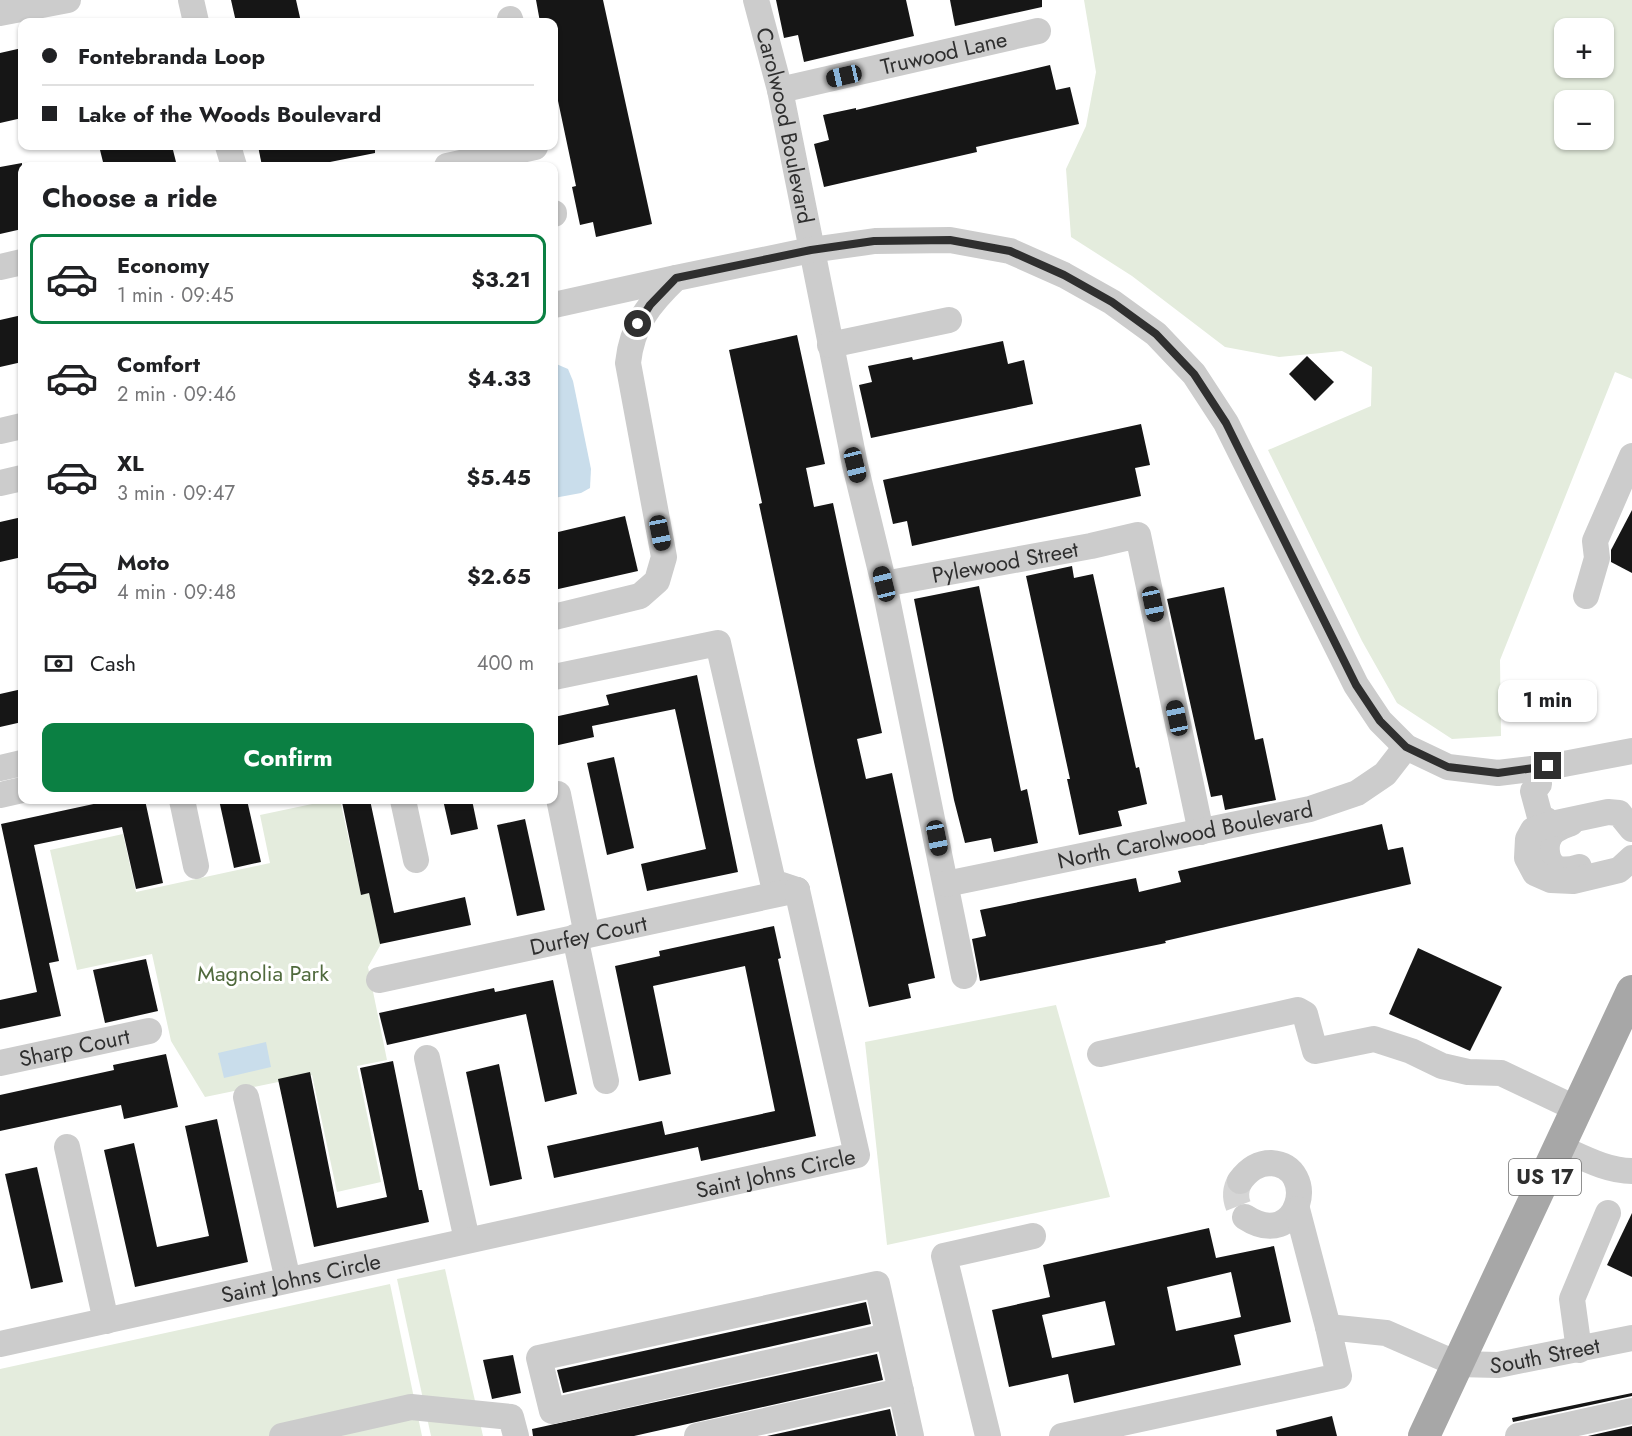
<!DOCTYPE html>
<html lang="en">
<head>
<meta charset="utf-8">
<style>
	body { margin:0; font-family:Jost,sans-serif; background:#f2f2f2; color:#202124; height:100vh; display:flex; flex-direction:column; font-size:22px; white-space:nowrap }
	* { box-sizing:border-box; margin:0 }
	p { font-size:20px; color:#757577 }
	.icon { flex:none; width:33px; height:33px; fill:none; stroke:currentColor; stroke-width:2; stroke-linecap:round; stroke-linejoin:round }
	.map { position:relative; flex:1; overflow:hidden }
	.panel { position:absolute; left:18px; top:162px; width:540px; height:642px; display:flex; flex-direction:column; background:#fff; border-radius:12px; box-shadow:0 2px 4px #0004 }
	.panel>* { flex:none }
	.top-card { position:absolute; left:18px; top:18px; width:540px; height:132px; border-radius:12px; box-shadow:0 2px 4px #0004; display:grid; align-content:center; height:132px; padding:0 24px; background:#fff }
	.fabs { position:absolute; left:1554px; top:18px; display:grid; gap:12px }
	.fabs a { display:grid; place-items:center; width:60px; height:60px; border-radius:12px; background:#fff; box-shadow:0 2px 4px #0004; font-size:30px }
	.end { position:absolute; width:27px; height:27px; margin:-14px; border:8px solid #2f2f2f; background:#fff; box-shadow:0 0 0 3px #fff }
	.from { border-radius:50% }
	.bubble { position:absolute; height:42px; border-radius:12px; background:#fff; box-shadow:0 2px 4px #0004; font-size:20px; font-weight:700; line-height:42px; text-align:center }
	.car { position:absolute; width:18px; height:36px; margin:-18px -9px; border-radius:8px; box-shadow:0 0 4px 2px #0007; background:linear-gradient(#222 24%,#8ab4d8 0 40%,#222 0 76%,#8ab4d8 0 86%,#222 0) }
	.top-card b { display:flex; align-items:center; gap:21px; height:57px; font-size:22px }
	.top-card b+b { border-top:2px solid #e0e0e0 }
	.top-card i { width:15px; height:15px; background:#202124 }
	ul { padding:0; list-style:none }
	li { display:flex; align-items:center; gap:18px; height:90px; margin:0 12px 9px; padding:0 12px; border:3px solid transparent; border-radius:12px }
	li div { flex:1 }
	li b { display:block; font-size:22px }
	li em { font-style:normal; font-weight:700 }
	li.active { border-color:#0b8043 }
	li>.icon { width:54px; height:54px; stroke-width:1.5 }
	h2 { padding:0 24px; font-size:27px; line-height:72px }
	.pay { display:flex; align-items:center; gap:15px; height:66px; padding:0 24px; font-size:22px }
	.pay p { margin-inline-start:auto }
	.action { display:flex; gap:12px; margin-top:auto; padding:12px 24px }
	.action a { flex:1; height:69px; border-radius:12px; background:#0b8043; color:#fff; font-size:24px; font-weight:700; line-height:69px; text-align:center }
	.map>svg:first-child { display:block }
	.green { fill:#e4ecdd; fill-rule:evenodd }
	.water { fill:#c9ddeb }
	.building { fill:#161616; fill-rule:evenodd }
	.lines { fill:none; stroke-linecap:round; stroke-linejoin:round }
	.minor-tunnel { stroke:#d5d5d5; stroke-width:26; stroke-dasharray:26 13; stroke-linecap:butt }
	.minor { stroke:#ccc; stroke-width:26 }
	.major { stroke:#a7a7a7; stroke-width:32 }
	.route { stroke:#2f2f2f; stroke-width:8 }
	.labels { text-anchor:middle; stroke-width:6; stroke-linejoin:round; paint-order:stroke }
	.shield { fill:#fff; stroke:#6d6d6d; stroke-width:1.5 }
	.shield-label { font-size:21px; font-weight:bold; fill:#2f2f2f }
	.street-label { font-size:22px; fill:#2f2f2f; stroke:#fff }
	.park-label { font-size:22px; fill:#506a3d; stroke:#fff }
</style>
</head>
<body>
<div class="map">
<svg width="1632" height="1436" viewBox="0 0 1632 1436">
	<rect width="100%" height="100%" fill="#fff"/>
	<!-- green -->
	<g class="green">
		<path d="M 1084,0 L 1632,0 L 1632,379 L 1615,372 L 1500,660 L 1501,736 L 1452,739 L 1397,703 L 1362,641 L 1268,450 L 1371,406 L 1372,367 L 1342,351 L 1279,357 L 1225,347 L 1132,276 L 1071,237 L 1066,169 L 1086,126 L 1096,72 ZM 1604,28 L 1604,68 L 1564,68 L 1564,28 ZM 1564,100 L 1604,100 L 1604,140 L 1564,140 Z"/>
		<polygon points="331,800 340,800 361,894 369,893 381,944 368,967 387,1060 357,1066 381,1182 337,1192 312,1075 205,1097 171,1041 152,954 77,970 50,850 123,834 136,892 270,863 260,815"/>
		<polygon points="1056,1005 1110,1197 887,1245 865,1042"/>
		<polygon points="445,1269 483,1436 431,1436 397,1279"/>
		<polygon points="390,1284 422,1436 0,1436 0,1369"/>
	</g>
	<!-- water -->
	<g class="water">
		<polygon points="554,363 568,369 573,381 591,469 590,488 581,493 554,498"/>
		<polygon points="266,1042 271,1067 224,1078 218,1053"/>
	</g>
	<!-- building -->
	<g class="building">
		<polygon points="231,0 296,0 301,22 236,22"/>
		<polygon points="536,0 603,0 652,224 596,237 593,222 580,225 572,187 576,186 554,82 554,22 540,22"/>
		<polygon points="776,0 906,0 914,36 804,62 798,35 784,38"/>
		<polygon points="950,0 1042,0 1042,7 955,26"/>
		<polygon points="22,48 22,118 0,123 0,53"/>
		<polygon points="1050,65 1056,90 1070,87 1079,124 976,147 977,152 824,187 814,144 829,140 823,115 856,108 856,110"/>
		<polygon points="99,146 172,146 177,166 104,166"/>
		<polygon points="258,146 375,146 375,153 310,166 262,166"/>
		<polygon points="22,163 22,229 0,234 0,167"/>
		<polygon points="22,315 22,362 0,367 0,320"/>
		<polygon points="797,335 825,464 806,468 814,507 833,503 882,733 857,739 866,779 892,773 935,978 908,984 911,998 869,1007 814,762 759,504 762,503 729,350"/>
		<polygon points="1003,341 1008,364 1024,360 1033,404 871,438 859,385 872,382 868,366 912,357 913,360"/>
		<polygon points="1307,356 1334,382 1315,401 1289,374"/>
		<polygon points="1141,424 1150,465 1135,468 1141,496 912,546 907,521 893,524 883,480"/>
		<polygon points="1632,510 1632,573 1611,562 1611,550"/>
		<polygon points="625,516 638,571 554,590 554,533"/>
		<polygon points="22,517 22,557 0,562 0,522"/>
		<polygon points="1072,566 1074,578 1093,574 1136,768 1139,767 1147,804 1118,811 1122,826 1079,835 1067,779 1070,779 1026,576"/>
		<polygon points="979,586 1021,791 1027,789 1038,843 994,852 991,838 965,843 954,800 914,599"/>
		<polygon points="1224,587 1255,740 1263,738 1276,800 1225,810 1222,795 1211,797 1167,599"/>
		<polygon points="697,675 738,872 647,891 641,864 706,849 675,709 592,726 594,737 554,746 554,717 609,705 606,695"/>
		<polygon points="22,689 22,722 0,727 0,694"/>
		<polygon points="614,757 634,848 607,855 587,763"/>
		<polygon points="112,800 145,800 163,883 136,889 122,827 34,845 59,961 49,963 61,1016 0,1029 0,1000 37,992 1,824"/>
		<polygon points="219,800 247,800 261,862 234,868"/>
		<polygon points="355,800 370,800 394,913 465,897 471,925 380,944 369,893 361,895 342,802"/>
		<polygon points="443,800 472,800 478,829 451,835"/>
		<polygon points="525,819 545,910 517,916 497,825"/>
		<polygon points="1382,824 1388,850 1403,847 1411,884 1165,941 1166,943 980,981 972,939 986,936 980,910 1136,878 1139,892 1181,882 1178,871"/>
		<polygon points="774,926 781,958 778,959 816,1136 701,1161 698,1147 554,1178 547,1146 662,1121 665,1135 775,1111 745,966 653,986 671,1074 639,1081 615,966 660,956 659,951"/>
		<polygon points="1418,948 1502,987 1470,1051 1389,1014"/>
		<polygon points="146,959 158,1011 105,1023 93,970"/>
		<polygon points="553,980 577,1094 545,1102 526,1014 387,1045 379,1013 494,988 495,992"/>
		<polygon points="166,1054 178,1107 124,1119 121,1105 0,1131 0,1095 114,1070 113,1065"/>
		<polygon points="393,1061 419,1190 422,1190 429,1222 314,1247 278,1079 310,1072 337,1208 387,1197 360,1068"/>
		<polygon points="499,1064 522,1179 490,1186 466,1072"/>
		<polygon points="217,1119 248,1262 135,1287 104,1150 134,1143 157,1247 209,1236 185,1126"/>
		<polygon points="37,1167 63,1282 31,1289 5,1174"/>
		<polygon points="1632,1213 1632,1277 1607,1265"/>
		<path d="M 1209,1228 L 1216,1258 L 1274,1246 L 1291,1322 L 1234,1335 L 1241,1365 L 1074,1403 L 1068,1374 L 1009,1387 L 992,1310 L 1050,1297 L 1043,1265 ZM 1231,1272 L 1241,1317 L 1176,1331 L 1167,1287 ZM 1105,1301 L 1115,1345 L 1052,1358 L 1042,1315 Z"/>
		<polygon points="866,1302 871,1324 563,1393 557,1370"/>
		<polygon points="877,1354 883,1380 634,1436 533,1436 532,1429"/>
		<polygon points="513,1355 521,1393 492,1399 483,1360"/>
		<polygon points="1632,1393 1632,1396 1513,1422 1512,1418"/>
		<polygon points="890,1409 896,1436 767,1436"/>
		<polygon points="1332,1416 1337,1436 1277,1436 1276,1430"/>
		<polygon points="1632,1426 1632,1436 1588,1436"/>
	</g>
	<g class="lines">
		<!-- minor-tunnel -->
		<path class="minor-tunnel" d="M 1240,1181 C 1233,1193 1236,1206 1245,1217"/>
		<!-- minor -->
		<g class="minor">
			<polyline points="191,0 196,22"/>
			<path id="s1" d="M 756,0 L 780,90 L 855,465 L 884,584 L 964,976"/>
			<polyline points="0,13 68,0"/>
			<polyline points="510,19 511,22"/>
			<path id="s2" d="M 780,90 L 1038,31"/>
			<polyline points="228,146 234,166"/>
			<polyline points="447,166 535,147"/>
			<polyline points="554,213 554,214"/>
			<polyline points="0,267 22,262"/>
			<polyline points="554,305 676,278 811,250 875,241 950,240 1010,251 1064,275 1112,302 1156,334 1194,374 1226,423 1356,685 1380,721 1406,747 1448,767 1498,773 1548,767 1632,751"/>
			<polyline points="830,345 949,320"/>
			<polyline points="0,431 22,426"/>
			<polyline points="0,483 22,478"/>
			<path id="s3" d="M 884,584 L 1091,546 L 1138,535 L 1201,832"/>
			<polyline points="1586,596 1597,558 1595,541 1632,456"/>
			<path d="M 554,617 L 640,596 L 657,581 L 664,557 L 628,363 C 632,325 649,304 676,278"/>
			<polyline points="554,677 718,643 773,882 797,890"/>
			<polyline points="0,768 22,763"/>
			<polyline points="1536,768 1539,784 1533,791 1540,817 1546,820"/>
			<polyline points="558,794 587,935"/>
			<polyline points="0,795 22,790"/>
			<polyline points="182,800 196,866"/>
			<polyline points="403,800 416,860"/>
			<path d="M 1571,823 C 1564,826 1554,829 1550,836 C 1544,846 1546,865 1559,869 C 1564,870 1573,869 1579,867"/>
			<polyline points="1632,829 1619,813 1608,812 1547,825 1533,830 1528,839 1527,858 1535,873 1551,880 1573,881 1619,870 1632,858"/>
			<path id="s4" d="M 946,884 L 1310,809 L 1357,793 L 1385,774 L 1406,747"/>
			<polyline points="575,937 606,1081"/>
			<path id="s5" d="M 379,980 L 797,890"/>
			<polyline points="1100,1054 1298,1010 1305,1014 1315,1051 1374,1039 1411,1051 1442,1066 1468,1072 1501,1073 1577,1109"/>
			<polyline points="427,1058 467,1240"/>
			<path id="s6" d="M 0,1063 L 149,1031"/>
			<polyline points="246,1097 288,1280"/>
			<polyline points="67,1147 106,1321"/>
			<path d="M 1559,1147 C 1582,1157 1607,1171 1632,1171"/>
			<path d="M 1240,1181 C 1248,1170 1257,1163 1271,1163 C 1320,1166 1300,1253 1245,1217"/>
			<polyline points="1297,1209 1328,1327"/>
			<polyline points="888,1336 552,1411 539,1358 877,1284 911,1436"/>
			<path id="s7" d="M 0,1344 L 857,1155 L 797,890"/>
			<polyline points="1579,1350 1572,1299 1608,1213"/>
			<polyline points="282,1436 411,1407 511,1417 516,1436"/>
			<polyline points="697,1436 901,1391"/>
			<polyline points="988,1436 944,1256 1033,1236"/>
			<path id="s8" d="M 1062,1436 L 1339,1376 L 1328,1327 L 1386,1333 L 1457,1364 L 1498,1365 L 1632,1338"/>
			<polyline points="1518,1436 1632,1411"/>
		</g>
		<!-- major -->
		<polyline class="major" points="1424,1436 1632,991"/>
	</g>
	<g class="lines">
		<!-- route -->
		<polyline class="route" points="638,324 650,305 676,278 811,250 874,241 950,240 1010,251 1064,275 1112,302 1156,334 1194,374 1226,423 1356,685 1380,721 1406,747 1448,767 1498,773 1548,766"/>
	</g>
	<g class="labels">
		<!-- shield labels -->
		<rect class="shield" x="1509" y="1159" width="72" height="36" rx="4.5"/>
		<g class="shield-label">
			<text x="1545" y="1184">US 17</text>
		</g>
		<!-- street labels -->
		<g class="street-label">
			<text dy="8" stroke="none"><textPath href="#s2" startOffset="168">Truwood Lane</textPath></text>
			<text dy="8" stroke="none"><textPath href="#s1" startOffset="129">Carolwood Boulevard</textPath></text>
			<text dy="8" stroke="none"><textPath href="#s3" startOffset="123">Pylewood Street</textPath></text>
			<text dy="8" stroke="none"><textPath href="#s4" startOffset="244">North Carolwood Boulevard</textPath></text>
			<text dy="8" stroke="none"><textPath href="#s5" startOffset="214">Durfey Court</textPath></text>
			<text dy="8" stroke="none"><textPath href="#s6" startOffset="76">Sharp Court</textPath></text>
			<text dy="8" stroke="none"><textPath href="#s7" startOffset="794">Saint Johns Circle</textPath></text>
			<text dy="8" stroke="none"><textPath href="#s7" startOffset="308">Saint Johns Circle</textPath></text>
			<text dy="8" stroke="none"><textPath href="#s8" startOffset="558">South Street</textPath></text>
		</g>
		<!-- park labels -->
		<g class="park-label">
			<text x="263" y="981">Magnolia Park</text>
		</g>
	</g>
</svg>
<div class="fabs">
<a>+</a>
<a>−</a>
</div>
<i class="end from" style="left:638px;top:324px"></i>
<i class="end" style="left:1548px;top:766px"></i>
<div class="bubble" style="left:1498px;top:680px;width:99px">1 min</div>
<i class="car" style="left:844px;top:76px;rotate:257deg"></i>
<i class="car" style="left:855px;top:465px;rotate:166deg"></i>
<i class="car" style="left:660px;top:533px;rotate:169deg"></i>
<i class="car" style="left:884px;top:584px;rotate:346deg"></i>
<i class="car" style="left:1153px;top:604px;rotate:168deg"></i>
<i class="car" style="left:1177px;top:718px;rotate:348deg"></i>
<i class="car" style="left:937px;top:838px;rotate:169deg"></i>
<div class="top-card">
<b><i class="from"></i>Fontebranda Loop</b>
<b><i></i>Lake of the Woods Boulevard</b>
</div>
<section class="panel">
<h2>Choose a ride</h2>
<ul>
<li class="active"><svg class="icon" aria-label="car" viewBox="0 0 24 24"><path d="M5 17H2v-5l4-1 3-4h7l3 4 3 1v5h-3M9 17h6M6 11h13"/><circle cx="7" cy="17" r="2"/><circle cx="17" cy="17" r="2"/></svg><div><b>Economy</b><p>1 min · 09:45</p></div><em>$3.21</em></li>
<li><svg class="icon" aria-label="car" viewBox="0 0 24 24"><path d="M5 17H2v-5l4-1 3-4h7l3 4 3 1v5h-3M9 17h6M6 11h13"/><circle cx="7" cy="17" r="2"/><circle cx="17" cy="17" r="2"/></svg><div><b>Comfort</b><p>2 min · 09:46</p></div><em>$4.33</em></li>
<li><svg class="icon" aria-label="car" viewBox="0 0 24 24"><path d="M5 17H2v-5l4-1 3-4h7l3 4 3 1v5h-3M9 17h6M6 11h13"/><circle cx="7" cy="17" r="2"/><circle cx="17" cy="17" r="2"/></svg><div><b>XL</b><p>3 min · 09:47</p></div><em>$5.45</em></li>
<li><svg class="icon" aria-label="car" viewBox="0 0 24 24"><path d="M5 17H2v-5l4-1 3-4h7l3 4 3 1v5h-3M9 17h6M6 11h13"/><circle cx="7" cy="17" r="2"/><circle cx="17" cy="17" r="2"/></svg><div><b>Moto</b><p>4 min · 09:48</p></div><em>$2.65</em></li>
</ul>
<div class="pay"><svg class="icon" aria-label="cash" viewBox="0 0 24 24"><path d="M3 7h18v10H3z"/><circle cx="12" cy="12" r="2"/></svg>Cash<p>400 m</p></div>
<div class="action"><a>Confirm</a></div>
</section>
</div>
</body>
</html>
